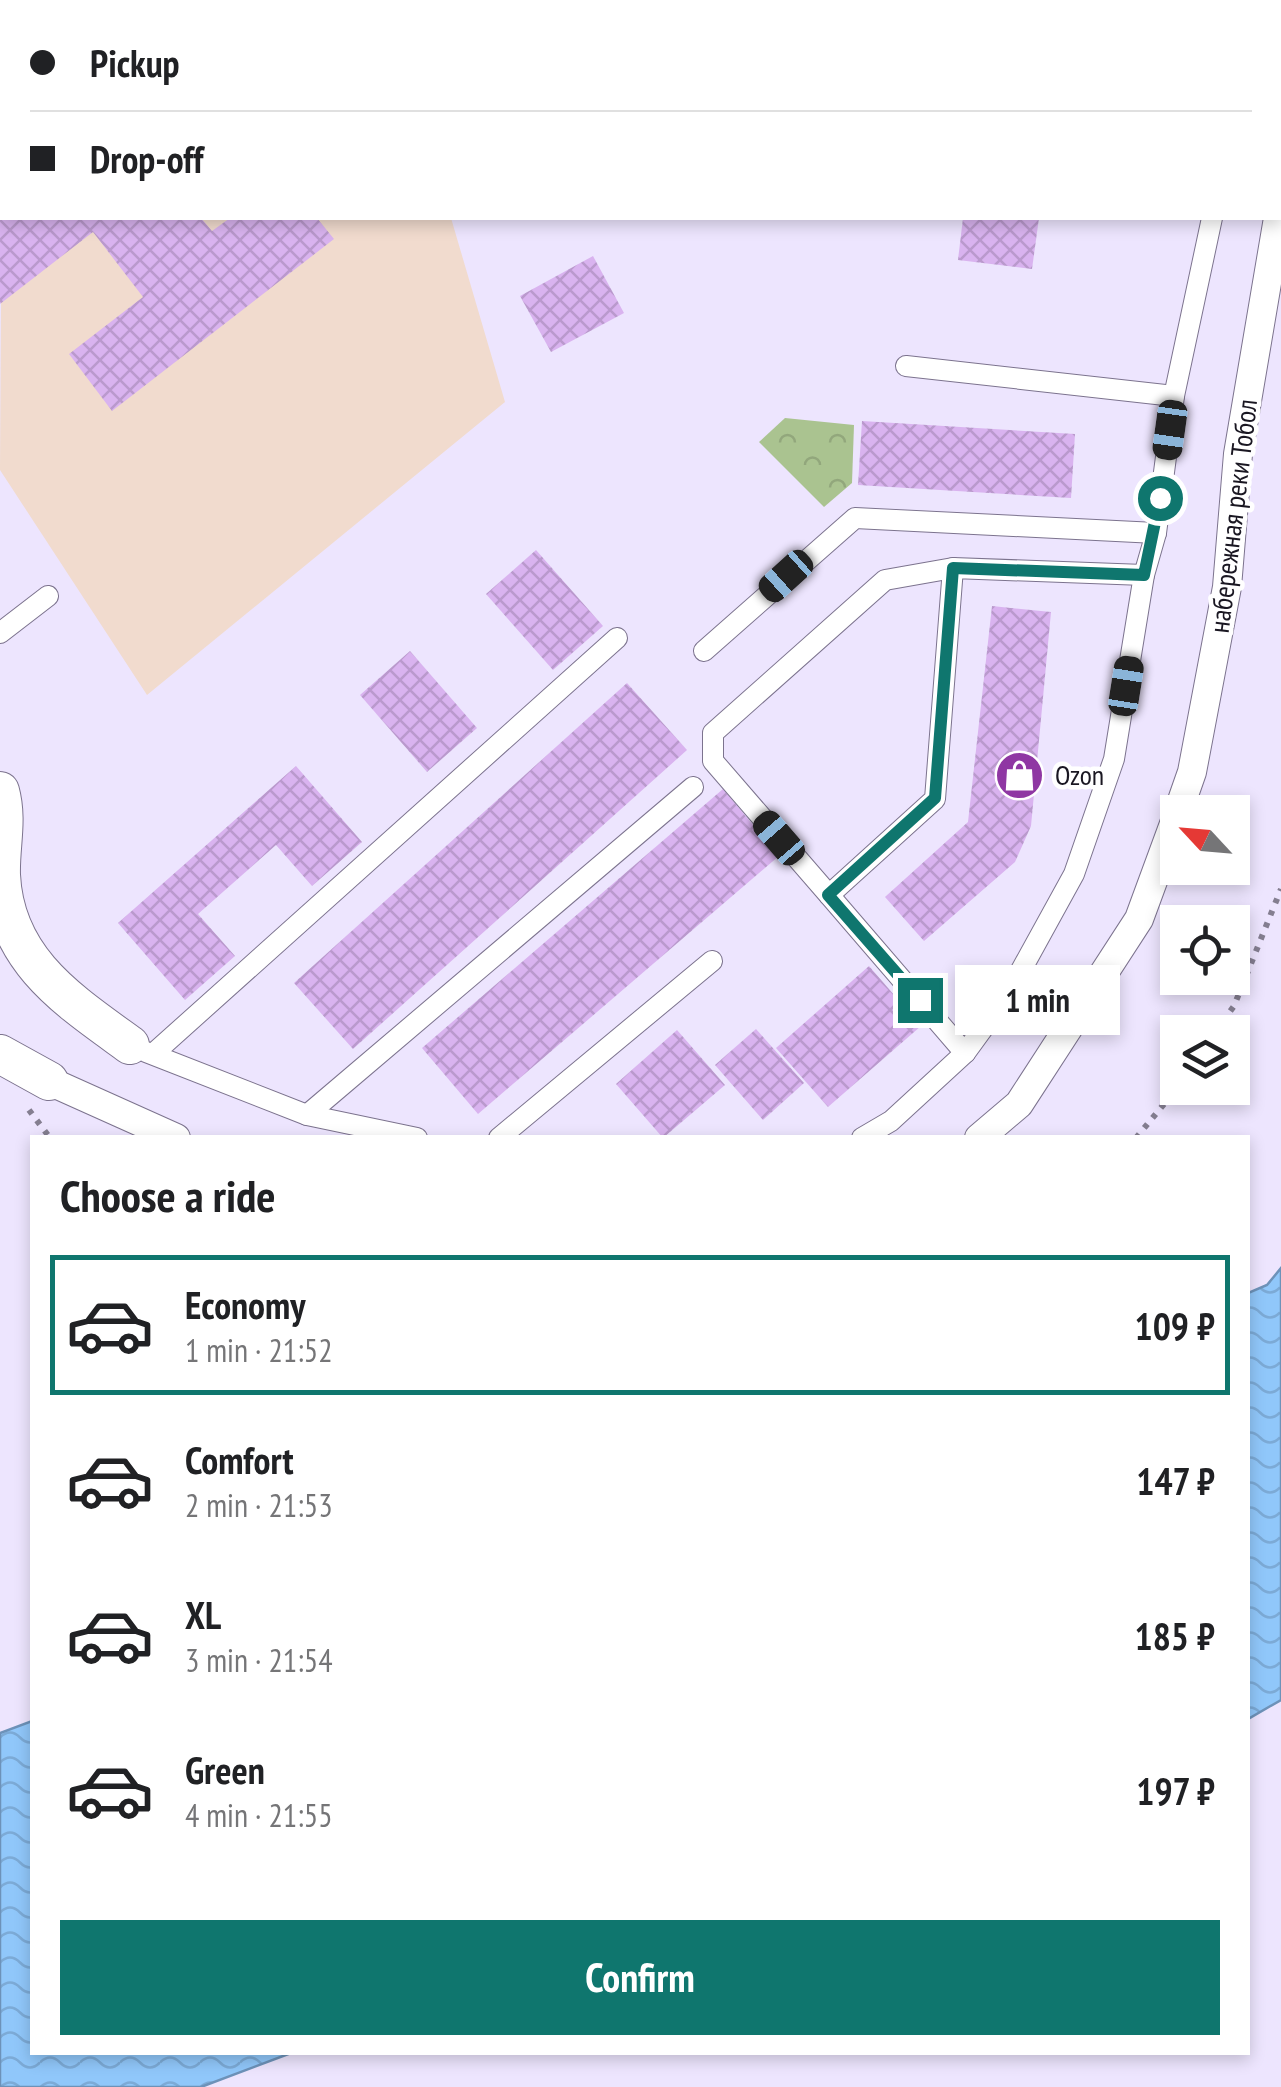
<!DOCTYPE html>
<html lang="en">
<head>
<meta charset="utf-8">
<style>
	body { margin:0; font-family:"PT Sans Narrow",sans-serif; background:#f2f2f2; color:#202124; height:100vh; display:flex; flex-direction:column; font-size:38px; white-space:nowrap }
	* { box-sizing:border-box; margin:0 }
	p { font-size:32px; color:#757577 }
	.icon { flex:none; width:55px; height:55px; fill:none; stroke:currentColor; stroke-width:2; stroke-linecap:round; stroke-linejoin:round }
	.map { position:relative; flex:1; overflow:hidden }
	.drawer { position:absolute; left:30px; top:1135px; width:1220px; height:920px; display:flex; flex-direction:column; background:#fff; border-radius:0px; box-shadow:0 5px 15px #0003 }
	.drawer>* { flex:none }
	.guide { position:absolute; left:0px; top:0px; width:1282px; height:220px; box-shadow:0 5px 15px #0003; display:grid; align-content:center; height:220px; padding:0 30px; background:#fff }
	.needle { width:65px; rotate:296deg }
	.buttons { position:absolute; left:1160px; top:795px; display:grid; gap:20px }
	.buttons a { display:grid; place-items:center; width:90px; height:90px; border-radius:0px; background:#fff; box-shadow:0 5px 15px #0003; font-size:50px }
	.end { position:absolute; width:45px; height:45px; margin:-22px; border:12px solid #0f766e; background:#fff; box-shadow:0 0 0 5px #fff }
	.from { border-radius:50% }
	.bubble { position:absolute; height:70px; border-radius:0px; background:#fff; box-shadow:0 5px 15px #0003; font-size:32px; font-weight:700; line-height:70px; text-align:center }
	.car { position:absolute; width:30px; height:60px; margin:-30px -15px; border-radius:12px; box-shadow:0 0 8px 2px #0007; background:linear-gradient(#222 24%,#8ab4d8 0 40%,#222 0 76%,#8ab4d8 0 86%,#222 0) }
	.guide b { display:flex; align-items:center; gap:35px; height:95px; font-size:38px }
	.guide b+b { border-top:2px solid #e0e0e0 }
	.guide i { width:25px; height:25px; background:#202124 }
	ul { padding:0; list-style:none }
	li { display:flex; align-items:center; gap:30px; height:140px; margin:0 20px 15px; padding:0 10px; border:5px solid transparent; border-radius:0px }
	li div { flex:1 }
	li b { display:block; font-size:38px }
	li em { font-style:normal; font-weight:700 }
	li.active { border-color:#0f766e }
	li>.icon { width:90px; height:90px; stroke-width:1.5 }
	h2 { padding:0 30px; font-size:45px; line-height:120px }
	.action { display:flex; gap:20px; margin-top:auto; padding:20px 30px }
	.action a { flex:1; height:115px; border-radius:0px; background:#0f766e; color:#fff; font-size:40px; font-weight:700; line-height:115px; text-align:center }
	.map>svg:first-child { display:block }
	.education { fill:#f1dbce }
	.park { fill:url(#park-crowns) }
	.water { fill:url(#water-waves); stroke:#6d92b9; stroke-width:2.5 }
	.building { fill:url(#building-cross-hatch) }
	.lines { fill:none; stroke-linecap:round; stroke-linejoin:round }
	.service-casing { stroke:#7c738e; stroke-width:22 }
	.pedestrian-casing { stroke:#7c738e; stroke-width:30 }
	.minor-casing { stroke:#7c738e; stroke-width:40 }
	.path { stroke:#847e90; stroke-width:6; stroke-dasharray:5 8; stroke-linecap:butt }
	.service { stroke:#fff; stroke-width:20 }
	.pedestrian { stroke:#fff; stroke-width:28 }
	.minor { stroke:#fff; stroke-width:38 }
	.route { stroke:#0f766e; stroke-width:12 }
	.labels { text-anchor:middle; stroke-width:9; stroke-linejoin:round; paint-order:stroke }
	.street-label { font-size:28px; fill:#1a1722; stroke:#fff }
	.poi-label { font-size:28px; fill:#1a1722; stroke:#fff; text-anchor:start }
</style>
</head>
<body>
<div class="map">
<svg width="1281" height="2087" viewBox="0 0 1281 2087">
	<defs>
		<pattern id="park-crowns" width="20" height="18" patternUnits="userSpaceOnUse" patternTransform="scale(2.5)"><rect width="20" height="18" fill="#aac390"/><path d="M2 6a3 3 0 1 1 6 0M12 15a3 3 0 1 1 6 0" fill="none" stroke="#92a77c"/></pattern>
		<pattern id="water-waves" width="16" height="10" patternUnits="userSpaceOnUse" patternTransform="scale(2.5)"><rect width="16" height="10" fill="#90c7fa"/><path d="M0 5q4-4 8 0t8 0" fill="none" stroke="#7caad6"/></pattern>
		<pattern id="building-cross-hatch" width="8" height="8" patternUnits="userSpaceOnUse" patternTransform="scale(2.5)"><rect width="8" height="8" fill="#d9b3ef"/><path d="M0 0l8 8M0 8l8-8" fill="none" stroke="#ba99cd"/></pattern>
	</defs>
	<rect width="100%" height="100%" fill="#ede5fe"/>
	<!-- education -->
	<polygon class="education" points="2,127 2,218 451,218 505,402 147,695 0,470"/>
	<!-- park -->
	<polygon class="park" points="785,418 854,425 852,483 824,507 759,442"/>
	<!-- water -->
	<g class="water">
		<polygon points="1281,1268 1281,1700 1248,1719 1248,1293 1267,1285"/>
		<polygon points="32,1721 32,2052 291,2053 201,2087 0,2087 0,1733"/>
	</g>
	<!-- building -->
	<g class="building">
		<polygon points="3,218 201,218 212,231 230,218 317,218 334,239 112,411 69,354 143,297 93,232 0,304 0,220"/>
		<polygon points="963,218 1039,218 1032,269 958,260"/>
		<polygon points="593,256 624,313 551,352 520,296"/>
		<polygon points="862,421 1075,434 1071,498 858,485"/>
		<polygon points="536,550 603,626 553,670 486,594"/>
		<polygon points="992,606 1051,612 1031,826 1015,862 924,941 885,897 968,822"/>
		<polygon points="410,651 477,728 427,772 360,695"/>
		<polygon points="627,683 687,750 353,1049 294,983"/>
		<polygon points="296,766 362,842 312,886 276,845 198,914 235,956 185,1000 118,923"/>
		<polygon points="723,789 779,856 478,1114 422,1048"/>
		<polygon points="869,966 921,1026 828,1107 776,1048"/>
		<polygon points="756,1029 804,1083 763,1120 715,1065"/>
		<polygon points="677,1030 725,1085 663,1138 616,1084"/>
	</g>
	<g class="lines">
		<defs>
			<g id="service">
				<polyline points="877,0 889,2"/>
				<polyline points="1218,0 1219,2"/>
				<polyline points="650,2 653,0"/>
				<polyline points="950,2 950,0"/>
				<polyline points="906,366 1174,396"/>
				<polyline points="0,633 48,596"/>
				<polyline points="704,651 855,518 1156,533"/>
				<polyline points="829,895 713,761 713,733 885,580 953,568"/>
				<polyline points="146,1052 307,1115 417,1138"/>
				<polyline points="965,1053 829,895 935,799 953,568 1144,575"/>
				<polyline points="153,1054 617,638"/>
				<polyline points="307,1115 693,787"/>
				<polyline points="499,1138 712,961"/>
				<polyline points="862,1138 891,1121 965,1053 1008,994 1074,874 1114,759 1144,575 1156,533 1174,396 1212,218"/>
			</g>
			<g id="pedestrian">
				<polyline points="1178,812 1192,772 1227,587 1238,454 1278,218"/>
				<polyline points="49,1081 176,1138"/>
				<polyline points="979,1138 1019,1104 1139,919 1178,813"/>
			</g>
			<g id="minor">
				<path d="M 0,791 C 8,820 0,846 1,875 C 5,960 68,1000 130,1045"/>
				<polyline points="0,1054 49,1081"/>
			</g>
		</defs>
		<!-- service casing -->
		<use href="#service" class="service-casing"/>
		<!-- pedestrian casing -->
		<use href="#pedestrian" class="pedestrian-casing"/>
		<!-- minor casing -->
		<use href="#minor" class="minor-casing"/>
		<!-- path -->
		<g class="path">
			<polyline points="1215,1032 1234,1006 1281,889"/>
			<polyline points="29,1110 50,1138"/>
			<polyline points="1136,1138 1178,1087"/>
		</g>
		<!-- service -->
		<use href="#service" class="service"/>
		<!-- pedestrian -->
		<use href="#pedestrian" class="pedestrian"/>
		<!-- minor -->
		<use href="#minor" class="minor"/>
	</g>
	<g class="lines">
		<!-- route -->
		<polyline class="route" points="920,1000 828,895 935,798 953,568 1144,575 1160,498"/>
	</g>
	<!-- icons -->
	<defs>
		<symbol id="shop-disc" viewBox="-11 -11 22 22"><circle r="9.5" fill="#8f37a3" stroke="#fff"/><path d="M-5-2.5h2.3a2.7 3.5 0 0 1 5.4 0H5L5.5 6h-11ZM-1.5-2.5h3a1.5 2.3 0 0 0-3 0Z" fill="#fff"/></symbol>
	</defs>
	<g fill-rule="evenodd">
		<use href="#shop-disc" x="992" y="748" width="55" height="55"/>
	</g>
	<g class="labels">
		<!-- street labels -->
		<g class="street-label">
			<text transform="translate(1233 516) rotate(-83)" y="10">набережная реки Тобол</text>
		</g>
		<!-- poi labels -->
		<g class="poi-label">
			<text x="1055" y="785">Ozon</text>
		</g>
	</g>
</svg>
<div class="buttons">
<a><svg class="needle" viewBox="-14 -14 28 28"><path d="M0-13l5 13h-10z" fill="#e53935"/><path d="M0 13l5-13h-10z" fill="#757577"/></svg></a>
<a><svg class="icon" aria-label="locate" viewBox="0 0 24 24"><circle cx="12" cy="12" r="6"/><path d="M12 2v4M12 18v4M2 12h4M18 12h4"/></svg></a>
<a><svg class="icon" aria-label="layers" viewBox="0 0 24 24"><path d="M12 4l9 5-9 5-9-5zM3 14l9 5 9-5"/></svg></a>
</div>
<i class="end from" style="left:1160px;top:498px"></i>
<i class="end" style="left:920px;top:1000px"></i>
<div class="bubble" style="left:955px;top:965px;width:165px">1 min</div>
<i class="car" style="left:1170px;top:430px;rotate:188deg"></i>
<i class="car" style="left:786px;top:576px;rotate:228deg"></i>
<i class="car" style="left:1126px;top:686px;rotate:9deg"></i>
<i class="car" style="left:779px;top:838px;rotate:319deg"></i>
<div class="guide">
<b><i class="from"></i>Pickup</b>
<b><i></i>Drop-off</b>
</div>
<section class="drawer">
<h2>Choose a ride</h2>
<ul>
<li class="active"><svg class="icon" aria-label="car" viewBox="0 0 24 24"><path d="M5 17H2v-5l4-1 3-4h7l3 4 3 1v5h-3M9 17h6M6 11h13"/><circle cx="7" cy="17" r="2"/><circle cx="17" cy="17" r="2"/></svg><div><b>Economy</b><p>1 min · 21:52</p></div><em>109 ₽</em></li>
<li><svg class="icon" aria-label="car" viewBox="0 0 24 24"><path d="M5 17H2v-5l4-1 3-4h7l3 4 3 1v5h-3M9 17h6M6 11h13"/><circle cx="7" cy="17" r="2"/><circle cx="17" cy="17" r="2"/></svg><div><b>Comfort</b><p>2 min · 21:53</p></div><em>147 ₽</em></li>
<li><svg class="icon" aria-label="car" viewBox="0 0 24 24"><path d="M5 17H2v-5l4-1 3-4h7l3 4 3 1v5h-3M9 17h6M6 11h13"/><circle cx="7" cy="17" r="2"/><circle cx="17" cy="17" r="2"/></svg><div><b>XL</b><p>3 min · 21:54</p></div><em>185 ₽</em></li>
<li><svg class="icon" aria-label="car" viewBox="0 0 24 24"><path d="M5 17H2v-5l4-1 3-4h7l3 4 3 1v5h-3M9 17h6M6 11h13"/><circle cx="7" cy="17" r="2"/><circle cx="17" cy="17" r="2"/></svg><div><b>Green</b><p>4 min · 21:55</p></div><em>197 ₽</em></li>
</ul>
<div class="action"><a>Confirm</a></div>
</section>
</div>
</body>
</html>
